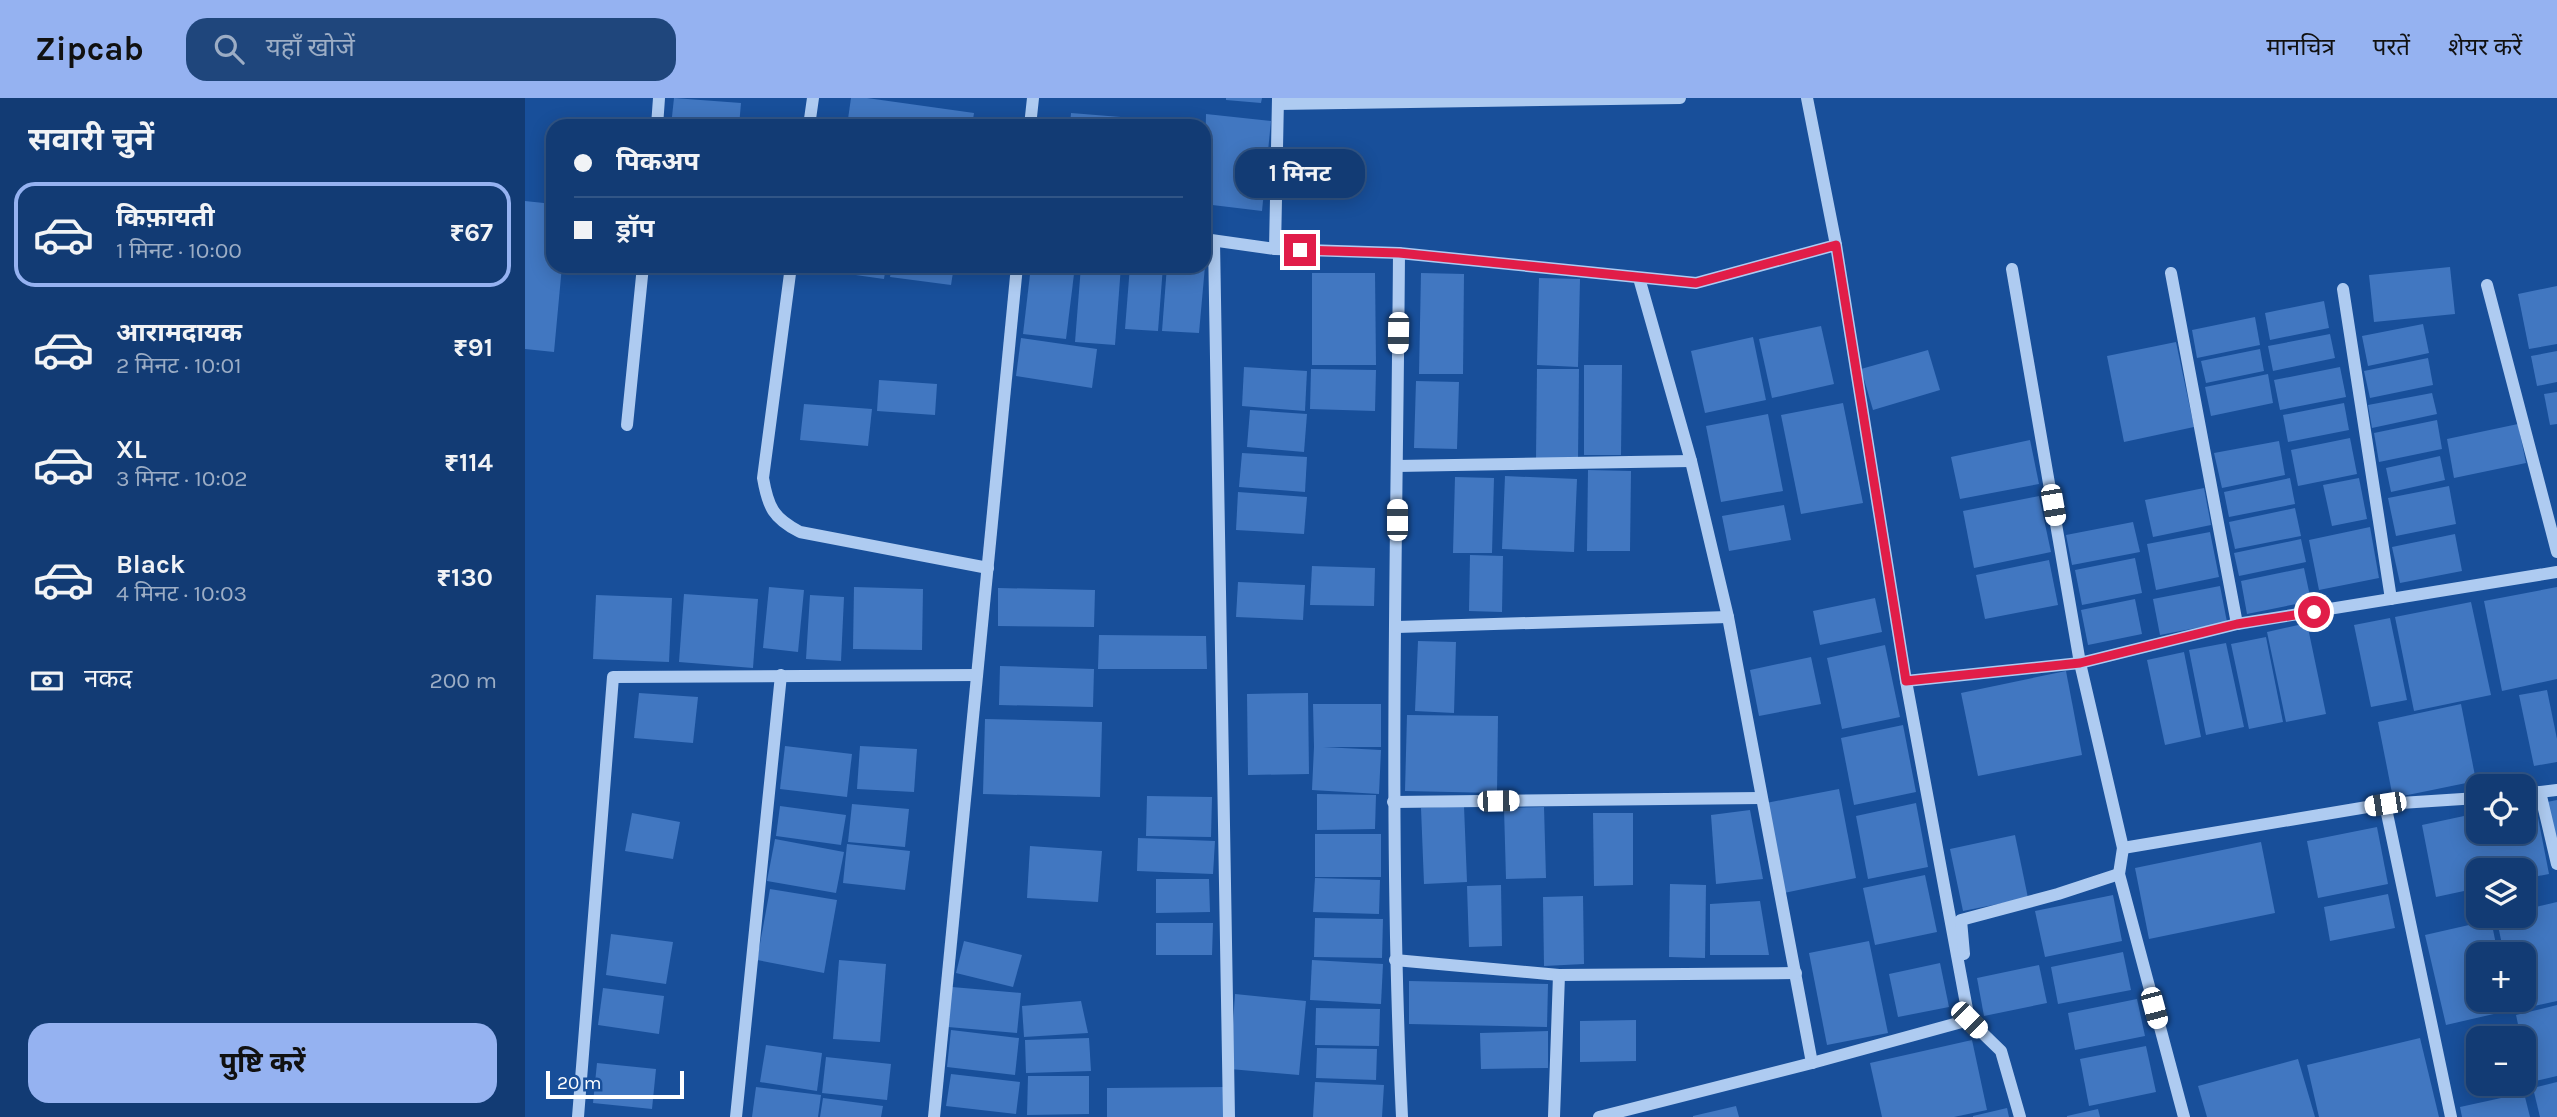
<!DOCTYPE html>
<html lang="hi">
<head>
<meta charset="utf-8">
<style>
	body { margin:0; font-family:Karla,"Noto Sans Devanagari",sans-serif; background:#1f467c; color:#f1f3f6; height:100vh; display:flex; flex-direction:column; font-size:26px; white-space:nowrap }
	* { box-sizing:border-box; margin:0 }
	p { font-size:23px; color:#9cadc5 }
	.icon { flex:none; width:38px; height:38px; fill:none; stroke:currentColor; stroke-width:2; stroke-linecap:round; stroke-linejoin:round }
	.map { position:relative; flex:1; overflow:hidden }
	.panel { display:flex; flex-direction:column; background:#123b74; width:525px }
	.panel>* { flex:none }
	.guide { position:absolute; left:21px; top:21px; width:665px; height:154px; border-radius:21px; box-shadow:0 4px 18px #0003,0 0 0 2px #315586; display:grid; align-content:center; height:154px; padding:0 28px; background:#123b74 }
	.controls { position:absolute; left:1941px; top:676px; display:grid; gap:14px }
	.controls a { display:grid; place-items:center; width:70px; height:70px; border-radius:14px; background:#123b74; box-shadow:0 4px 18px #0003,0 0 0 2px #315586; font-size:35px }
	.scale { position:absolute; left:21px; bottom:18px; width:138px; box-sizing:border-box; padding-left:7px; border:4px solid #fff; border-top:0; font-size:19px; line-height:24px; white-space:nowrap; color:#fff; -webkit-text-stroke:5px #184f9a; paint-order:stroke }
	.end { position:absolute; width:32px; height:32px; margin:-16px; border:9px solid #e11d48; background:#fff; box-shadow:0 0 0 4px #fff }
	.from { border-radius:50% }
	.bubble { position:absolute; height:49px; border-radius:21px; background:#123b74; box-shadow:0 4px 18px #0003,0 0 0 2px #315586; font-size:23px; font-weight:700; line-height:49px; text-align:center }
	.car { position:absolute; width:21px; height:42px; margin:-21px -10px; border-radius:9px; box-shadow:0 0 5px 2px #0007; background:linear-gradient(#fff 24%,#345 0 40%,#fff 0 76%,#345 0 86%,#fff 0) }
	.guide b { display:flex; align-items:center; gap:24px; height:66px; font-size:26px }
	.guide b+b { border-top:2px solid #315586 }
	.guide i { width:18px; height:18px; background:#f1f3f6 }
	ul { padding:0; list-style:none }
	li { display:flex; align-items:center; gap:21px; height:105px; margin:0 14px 10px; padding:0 14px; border:4px solid transparent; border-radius:21px }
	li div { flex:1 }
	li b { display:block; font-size:26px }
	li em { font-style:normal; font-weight:700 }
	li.on { border-color:#95b2f1 }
	li>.icon { width:63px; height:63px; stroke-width:1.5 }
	h2 { padding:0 28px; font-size:32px; line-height:84px }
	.pay { display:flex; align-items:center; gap:18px; height:77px; padding:0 28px; font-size:26px }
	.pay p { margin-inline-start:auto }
	.cta { display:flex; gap:14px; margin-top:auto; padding:14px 28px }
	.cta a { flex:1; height:80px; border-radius:21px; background:#95b2f1; color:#111; font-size:28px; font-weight:700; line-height:80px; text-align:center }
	header { display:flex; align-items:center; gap:42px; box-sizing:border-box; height:98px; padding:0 35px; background:#95b2f1; color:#111 }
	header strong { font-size:33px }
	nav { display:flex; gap:38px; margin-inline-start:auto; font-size:24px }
	.search { width:490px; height:63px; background:#1f467c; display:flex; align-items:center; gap:18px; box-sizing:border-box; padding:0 24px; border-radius:21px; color:#9cadc5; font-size:26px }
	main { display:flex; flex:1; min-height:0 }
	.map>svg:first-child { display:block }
	.building { fill:#4177c1 }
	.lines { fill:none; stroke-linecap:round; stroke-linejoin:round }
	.minor { stroke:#aecbf1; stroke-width:12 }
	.route { stroke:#e11d48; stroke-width:9 }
</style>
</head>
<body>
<header>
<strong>Zipcab</strong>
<div class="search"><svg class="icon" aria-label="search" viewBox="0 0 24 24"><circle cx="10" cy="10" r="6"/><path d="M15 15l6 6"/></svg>यहाँ खोजें</div>
<nav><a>मानचित्र</a><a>परतें</a><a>शेयर करें</a></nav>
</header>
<main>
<section class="panel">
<h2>सवारी चुनें</h2>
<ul>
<li class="on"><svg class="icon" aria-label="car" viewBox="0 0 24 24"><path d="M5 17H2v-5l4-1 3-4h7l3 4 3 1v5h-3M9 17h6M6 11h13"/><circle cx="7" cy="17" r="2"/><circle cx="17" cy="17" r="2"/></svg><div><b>किफ़ायती</b><p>1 मिनट · 10:00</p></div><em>₹67</em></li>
<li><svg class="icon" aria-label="car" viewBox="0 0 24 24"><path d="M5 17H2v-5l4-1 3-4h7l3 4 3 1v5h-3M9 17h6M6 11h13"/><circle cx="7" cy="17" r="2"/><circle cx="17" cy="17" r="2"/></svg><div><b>आरामदायक</b><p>2 मिनट · 10:01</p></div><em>₹91</em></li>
<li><svg class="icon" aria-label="car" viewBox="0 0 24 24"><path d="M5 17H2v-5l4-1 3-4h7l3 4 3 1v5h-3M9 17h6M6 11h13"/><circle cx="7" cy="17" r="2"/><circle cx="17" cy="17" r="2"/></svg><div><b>XL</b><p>3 मिनट · 10:02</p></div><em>₹114</em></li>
<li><svg class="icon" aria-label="car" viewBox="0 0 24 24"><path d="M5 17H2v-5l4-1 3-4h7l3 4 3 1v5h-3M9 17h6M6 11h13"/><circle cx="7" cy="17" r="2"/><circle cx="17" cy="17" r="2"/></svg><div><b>Black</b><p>4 मिनट · 10:03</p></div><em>₹130</em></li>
</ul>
<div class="pay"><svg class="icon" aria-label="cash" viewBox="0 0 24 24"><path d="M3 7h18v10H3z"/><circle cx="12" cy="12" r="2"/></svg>नकद<p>200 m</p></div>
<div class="cta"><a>पुष्टि करें</a></div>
</section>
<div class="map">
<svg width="2032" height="1019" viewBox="0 0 2032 1019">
	<rect width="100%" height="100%" fill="#184f9a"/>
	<!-- building -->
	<g class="building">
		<polygon points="149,0 216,5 214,28 146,28"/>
		<polygon points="326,0 342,0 449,15 447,28 322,28"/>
		<polygon points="701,0 737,0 736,5 701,2"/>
		<polygon points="546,15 633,22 632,28 545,28"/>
		<polygon points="681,16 746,23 737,113 679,106"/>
		<polygon points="0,103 28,106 28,168 37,168 29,254 0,251"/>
		<polygon points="295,168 361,168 359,181 295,172"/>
		<polygon points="367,168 429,168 426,187 365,179"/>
		<polygon points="506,168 550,168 541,241 498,236"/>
		<polygon points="556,168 596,168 590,247 550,244"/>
		<polygon points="605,168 638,168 633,233 600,231"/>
		<polygon points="642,168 680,168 674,235 637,233"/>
		<polygon points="1925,169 1930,216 1849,224 1844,177"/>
		<polygon points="787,175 850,175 851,267 787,267"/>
		<polygon points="896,175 939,176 938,276 894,276"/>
		<polygon points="1014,180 1055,181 1053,269 1012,267"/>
		<polygon points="2032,188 2032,246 2004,251 1993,196"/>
		<polygon points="1799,203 1804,230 1745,242 1740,215"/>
		<polygon points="1730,219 1735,247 1672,260 1667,232"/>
		<polygon points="1898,226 1904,255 1843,268 1837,238"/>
		<polygon points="1296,228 1309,286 1247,300 1234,241"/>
		<polygon points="1805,236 1810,260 1748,273 1743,248"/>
		<polygon points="1228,239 1241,302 1180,315 1166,253"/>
		<polygon points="496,240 572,251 567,290 491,278"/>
		<polygon points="1651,244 1669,329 1599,344 1582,258"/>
		<polygon points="1735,251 1739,273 1681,285 1676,263"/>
		<polygon points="1403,252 1415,292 1348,312 1336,271"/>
		<polygon points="2032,253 2032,284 2012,288 2006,258"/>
		<polygon points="1903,260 1908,287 1845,300 1839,273"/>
		<polygon points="1059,267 1097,267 1096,357 1059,357"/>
		<polygon points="719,269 782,273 780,313 717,308"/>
		<polygon points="1815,269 1821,299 1755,312 1749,282"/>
		<polygon points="786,271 851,272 850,313 785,311"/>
		<polygon points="1012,271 1054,271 1053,361 1011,361"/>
		<polygon points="1743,276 1748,305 1686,318 1680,289"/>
		<polygon points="354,282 412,286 410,317 352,313"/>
		<polygon points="891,283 934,284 932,351 889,350"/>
		<polygon points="2032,294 2032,326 2025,327 2019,296"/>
		<polygon points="1907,295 1912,316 1847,330 1843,307"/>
		<polygon points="1318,305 1338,405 1276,416 1256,317"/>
		<polygon points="1819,305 1824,332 1763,344 1758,317"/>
		<polygon points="279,306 347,311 343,348 275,342"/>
		<polygon points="725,312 782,316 779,354 722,349"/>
		<polygon points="1243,316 1258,393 1196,404 1181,328"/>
		<polygon points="1912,322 1917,351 1854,364 1849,335"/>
		<polygon points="1993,326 2001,365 1929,380 1922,341"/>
		<polygon points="1825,340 1832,376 1773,388 1766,352"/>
		<polygon points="1505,342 1514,386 1435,401 1426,359"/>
		<polygon points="1754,343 1760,377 1697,390 1689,355"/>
		<polygon points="717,355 782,359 780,394 714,389"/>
		<polygon points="1915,358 1920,382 1866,394 1861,370"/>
		<polygon points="1063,372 1106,373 1105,453 1062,453"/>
		<polygon points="980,378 1052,381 1049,454 977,451"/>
		<polygon points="930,379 969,380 967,455 928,455"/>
		<polygon points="1765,380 1770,406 1704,419 1699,394"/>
		<polygon points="1834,380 1842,421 1807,428 1798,387"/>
		<polygon points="1924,388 1931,426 1871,438 1863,400"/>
		<polygon points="1679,390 1686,427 1628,439 1620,402"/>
		<polygon points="713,394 782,399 779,436 711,432"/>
		<polygon points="1514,398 1526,454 1449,470 1438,413"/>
		<polygon points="1259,407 1266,442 1204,453 1197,418"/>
		<polygon points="1770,410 1776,438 1710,451 1704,424"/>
		<polygon points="1608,424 1615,454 1547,467 1541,437"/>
		<polygon points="1845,429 1854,480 1794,492 1784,442"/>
		<polygon points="1685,434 1694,479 1631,492 1622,446"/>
		<polygon points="1930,436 1937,473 1875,485 1867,449"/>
		<polygon points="1776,441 1781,464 1714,478 1709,455"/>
		<polygon points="945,457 978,458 977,514 944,513"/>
		<polygon points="1610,460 1617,495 1557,507 1550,472"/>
		<polygon points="1524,462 1533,507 1460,521 1451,477"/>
		<polygon points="787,468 850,470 849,508 785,507"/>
		<polygon points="1779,470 1786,503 1722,516 1716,483"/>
		<polygon points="713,484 780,487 778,522 711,519"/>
		<polygon points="1695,488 1702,524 1635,537 1628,501"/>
		<polygon points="244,489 279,492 273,554 238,550"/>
		<polygon points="329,489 398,491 397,552 328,551"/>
		<polygon points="2032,489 2032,581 1977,593 1959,503"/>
		<polygon points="473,490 570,492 569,529 473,528"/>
		<polygon points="159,496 233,501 228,570 154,564"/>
		<polygon points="71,497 147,500 144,564 68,561"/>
		<polygon points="285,497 319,499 316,563 281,561"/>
		<polygon points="1350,500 1357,534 1295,547 1288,513"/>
		<polygon points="1610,501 1617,536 1563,547 1556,512"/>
		<polygon points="1946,504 1966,597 1889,613 1870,519"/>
		<polygon points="1865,520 1882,602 1846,609 1829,527"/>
		<polygon points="1782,525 1801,616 1761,624 1742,534"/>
		<polygon points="574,537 681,538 682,571 573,571"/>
		<polygon points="1741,539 1758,624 1724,631 1706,546"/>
		<polygon points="893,543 931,544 929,615 890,613"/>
		<polygon points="1701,545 1719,629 1681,637 1664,552"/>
		<polygon points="1360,547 1375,619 1317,631 1302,560"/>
		<polygon points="1659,554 1676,639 1640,647 1622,562"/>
		<polygon points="1286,559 1296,606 1234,618 1225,572"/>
		<polygon points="475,568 569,571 568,609 474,607"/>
		<polygon points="1541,573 1557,657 1453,678 1436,595"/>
		<polygon points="2022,592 2032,641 2032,664 2009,668 1994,597"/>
		<polygon points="114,595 173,599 168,645 109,640"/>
		<polygon points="783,595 784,676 723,677 722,596"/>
		<polygon points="788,606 856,606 856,649 798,649 856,652 854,696 787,692 789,649"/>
		<polygon points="1936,606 1951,683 1868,700 1853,624"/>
		<polygon points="882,617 973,618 972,695 880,693"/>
		<polygon points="460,621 577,624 575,699 458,696"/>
		<polygon points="1378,627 1391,694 1329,707 1316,640"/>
		<polygon points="260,648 327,656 322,699 255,691"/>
		<polygon points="335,648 392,651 389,694 332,691"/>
		<polygon points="1314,691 1331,780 1259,795 1241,705"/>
		<polygon points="792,696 851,697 850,731 792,732"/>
		<polygon points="622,698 687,699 686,739 621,738"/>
		<polygon points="2032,702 2032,744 2022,704"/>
		<polygon points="2010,704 2024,776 1998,781 1998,772 1953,772 1953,790 1911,799 1897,727 1953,715 1953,733 1998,733 1998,706"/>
		<polygon points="1391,705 1403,769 1343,781 1331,718"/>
		<polygon points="327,706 384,711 380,749 323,744"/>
		<polygon points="255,708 321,717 316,747 251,738"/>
		<polygon points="939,708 942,784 899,786 896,710"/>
		<polygon points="1019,709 1021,780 981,781 979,710"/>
		<polygon points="1225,712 1238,781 1191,786 1186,717"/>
		<polygon points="107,715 155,724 148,761 100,753"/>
		<polygon points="1068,715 1108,715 1108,787 1069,788"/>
		<polygon points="1852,729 1863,786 1793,800 1782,743"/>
		<rect x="790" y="736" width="66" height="43"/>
		<polygon points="1490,737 1503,800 1438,813 1425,751"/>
		<polygon points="613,740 690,743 688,776 612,773"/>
		<polygon points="250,741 319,754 311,795 242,783"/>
		<polygon points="1736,744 1750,815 1624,841 1610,770"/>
		<polygon points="322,746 385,753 380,792 318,785"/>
		<polygon points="505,748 577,753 573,804 502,800"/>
		<polygon points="1400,777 1412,834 1350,847 1338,790"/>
		<polygon points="790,780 855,782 854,816 788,814"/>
		<polygon points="631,781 684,781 685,814 631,815"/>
		<polygon points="1145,786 1181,787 1180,860 1144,859"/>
		<polygon points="976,787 977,848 944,849 942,788"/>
		<polygon points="245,791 312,802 299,875 232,862"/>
		<polygon points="1863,796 1870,830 1805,843 1799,809"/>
		<polygon points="1588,797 1597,843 1520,859 1510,813"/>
		<polygon points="1058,798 1059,866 1019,868 1018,799"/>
		<polygon points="1235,803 1244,857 1185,857 1185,806"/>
		<polygon points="2032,804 2032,903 1991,912 1989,901 1998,901 1998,856 1979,856 1971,818 1998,817 1998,812"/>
		<polygon points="790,820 858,821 857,860 789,859"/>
		<polygon points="1966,822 1973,856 1953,856 1953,901 1983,901 1986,912 1921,927 1900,837"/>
		<polygon points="631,825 688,825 687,857 631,857"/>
		<polygon points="86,836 148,844 141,886 81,877"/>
		<polygon points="439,843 497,857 488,889 431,875"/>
		<polygon points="1344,843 1363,935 1302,947 1284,855"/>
		<polygon points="1598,854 1606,892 1533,906 1526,869"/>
		<polygon points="314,862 361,866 355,944 308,941"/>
		<polygon points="787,862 858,866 856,906 785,902"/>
		<polygon points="1415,865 1424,909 1373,919 1364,876"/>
		<polygon points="1514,867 1522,905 1459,918 1452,880"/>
		<polygon points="884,883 1023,886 1022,929 884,926"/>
		<polygon points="427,889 496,895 492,935 423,929"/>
		<polygon points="78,890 139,898 134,936 73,927"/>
		<polygon points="710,896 781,903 774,977 705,971"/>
		<polygon points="1612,901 1620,938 1550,952 1543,915"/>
		<polygon points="556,903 563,935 499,939 497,908"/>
		<polygon points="2032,907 2032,978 2006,984 1998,952 1998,940 1996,940 1991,917"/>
		<polygon points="791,910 855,911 854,948 790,947"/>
		<polygon points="1111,922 1111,963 1055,964 1055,923"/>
		<polygon points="426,932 494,940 490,977 422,969"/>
		<polygon points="1023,933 1023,970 956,971 955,935"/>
		<polygon points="564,940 566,973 501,975 500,942"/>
		<polygon points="1895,940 1914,1019 1794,1019 1782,967"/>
		<polygon points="1447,942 1462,1012 1429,1019 1357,1019 1345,965"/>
		<polygon points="241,947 297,955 292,993 235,984"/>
		<polygon points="1621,948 1631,994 1564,1008 1555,961"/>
		<polygon points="792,950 852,951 851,982 791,980"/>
		<polygon points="301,959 366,966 362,1002 297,995"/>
		<polygon points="1773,961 1790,1019 1682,1019 1673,988"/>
		<polygon points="72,965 131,971 127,1011 68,1005"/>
		<polygon points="426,976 495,984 491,1016 421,1008"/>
		<polygon points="503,978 564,978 564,1016 502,1017"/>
		<polygon points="790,984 859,987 857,1019 788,1019"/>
		<polygon points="2032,984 2032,1019 2015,1019 2008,990"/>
		<polygon points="231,989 296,997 293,1019 227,1019"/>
		<polygon points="701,989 701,1019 582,1019 582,990"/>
		<polygon points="1999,995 2005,1019 1937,1019 1935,1009"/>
		<polygon points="298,1000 358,1008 356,1019 295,1019"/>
		<polygon points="1211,1008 1214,1019 1168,1019 1168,1018"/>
		<polygon points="1482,1010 1484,1019 1448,1019 1448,1018"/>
		<polygon points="1573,1011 1575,1019 1542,1019 1542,1018"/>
	</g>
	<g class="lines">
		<!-- minor -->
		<g class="minor">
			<polyline points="1282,0 1311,147 1381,583 1444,922 1476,953 1495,1019"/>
			<polyline points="753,6 1155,0"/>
			<polyline points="132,28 134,0"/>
			<polyline points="284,28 288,0"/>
			<polyline points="505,28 508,0"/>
			<polyline points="679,141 750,151 874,155 1171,185 1311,147"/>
			<polyline points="689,143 704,1019"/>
			<polyline points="750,151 753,0"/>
			<path d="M 874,155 C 872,443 863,731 877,1019"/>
			<path d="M 266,168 L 238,380 C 243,409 248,420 275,434 L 463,470"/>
			<polyline points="1487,171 1555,565 1598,750 1594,776 1659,1019"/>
			<polyline points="1646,175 1712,526"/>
			<polyline points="1114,180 1166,363 1203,519 1287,965"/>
			<polyline points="1962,187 2032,454"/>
			<polyline points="1818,191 1866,501"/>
			<polyline points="102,327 118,168"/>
			<polyline points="872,368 1166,363"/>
			<polyline points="872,529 1203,519"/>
			<polyline points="1381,583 1555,565 1712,526 2032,474"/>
			<polyline points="2015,694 2032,766"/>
			<polyline points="1998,696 2032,692"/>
			<polyline points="868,704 1236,700"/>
			<polyline points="1860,706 1926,1019"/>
			<polyline points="1598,750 1860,706 1953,700"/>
			<polyline points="1439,856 1436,822 1533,796 1594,776"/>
			<polyline points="870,862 1034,877 1271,875"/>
			<polyline points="53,1019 88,579 452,577"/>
			<polyline points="211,1019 256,577"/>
			<polyline points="409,1019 492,168"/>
			<polyline points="1029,1019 1034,877"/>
			<polyline points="1074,1019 1287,965 1444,922 1444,916"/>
		</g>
	</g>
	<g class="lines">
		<!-- route -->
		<polyline class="route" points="775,152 874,155 1171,185 1311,147 1381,583 1555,565 1712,526 1789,514"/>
	</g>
</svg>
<div class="controls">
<a><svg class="icon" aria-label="locate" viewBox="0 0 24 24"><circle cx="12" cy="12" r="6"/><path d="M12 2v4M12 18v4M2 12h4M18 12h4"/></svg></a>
<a><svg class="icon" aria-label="layers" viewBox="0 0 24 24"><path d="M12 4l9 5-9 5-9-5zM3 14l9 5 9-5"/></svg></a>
<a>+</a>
<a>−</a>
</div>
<div class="scale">20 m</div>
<i class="end from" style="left:1789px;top:514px"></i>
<i class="end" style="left:775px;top:152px"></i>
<div class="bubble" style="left:710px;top:51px;width:130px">1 मिनट</div>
<i class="car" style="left:873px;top:235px;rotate:181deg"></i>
<i class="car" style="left:1528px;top:407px;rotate:170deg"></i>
<i class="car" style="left:872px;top:422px;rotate:0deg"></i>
<i class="car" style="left:973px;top:703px;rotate:89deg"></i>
<i class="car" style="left:1860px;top:706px;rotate:261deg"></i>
<i class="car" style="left:1629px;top:910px;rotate:165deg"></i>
<i class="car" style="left:1444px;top:922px;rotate:135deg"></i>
<div class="guide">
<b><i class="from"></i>पिकअप</b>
<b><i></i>ड्रॉप</b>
</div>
</div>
</main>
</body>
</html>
